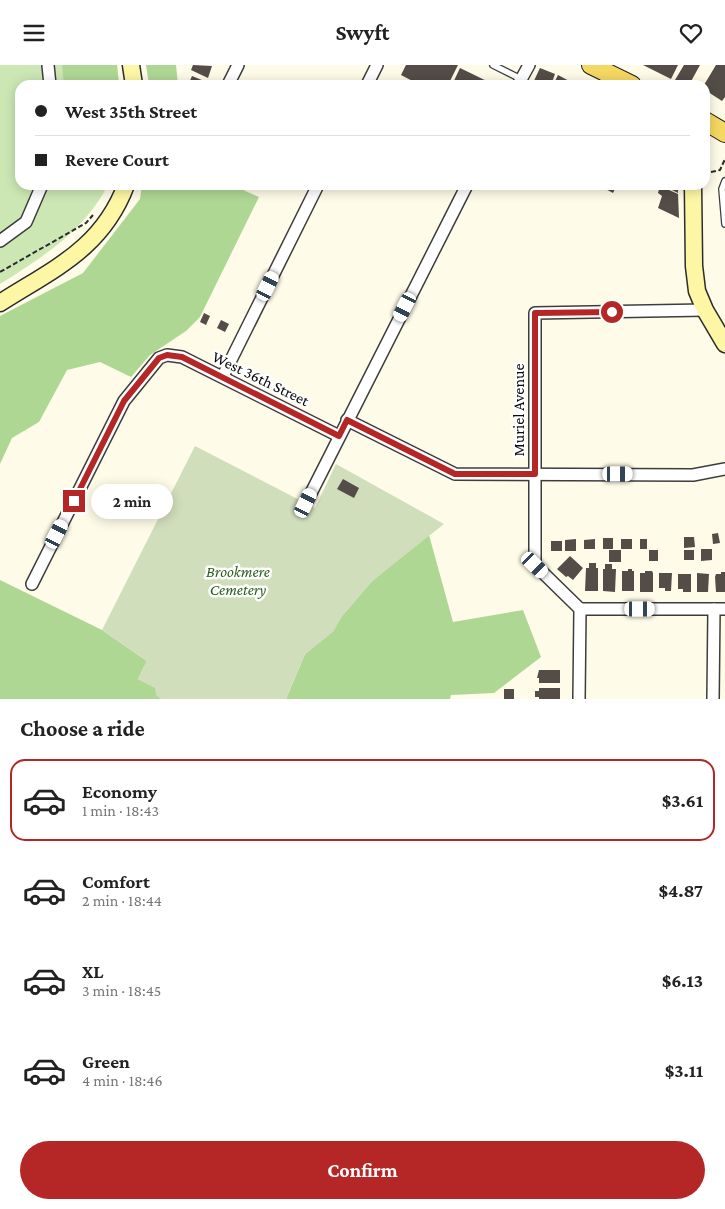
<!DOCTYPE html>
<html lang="en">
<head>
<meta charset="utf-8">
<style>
	body { margin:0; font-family:"Crimson Pro",serif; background:#f6f6f6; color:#222; height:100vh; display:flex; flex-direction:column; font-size:19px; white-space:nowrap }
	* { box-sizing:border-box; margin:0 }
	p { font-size:16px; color:#767676 }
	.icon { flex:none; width:28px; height:28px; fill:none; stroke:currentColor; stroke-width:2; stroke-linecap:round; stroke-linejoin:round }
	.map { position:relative; height:634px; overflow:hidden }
	.drawer { display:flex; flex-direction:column; background:#fff; flex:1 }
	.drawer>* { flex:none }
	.hud { position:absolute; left:15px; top:15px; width:695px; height:110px; border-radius:15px; box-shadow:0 2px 12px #0003; display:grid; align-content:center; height:110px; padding:0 20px; background:#fff }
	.end { position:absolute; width:22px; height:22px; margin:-11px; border:6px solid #b52727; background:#fff; box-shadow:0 0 0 2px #fff }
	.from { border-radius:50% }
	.bubble { position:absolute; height:35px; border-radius:18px; background:#fff; box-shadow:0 2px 12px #0003; font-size:16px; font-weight:700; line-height:35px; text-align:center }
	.car { position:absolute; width:15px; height:30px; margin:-15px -8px; border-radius:6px; box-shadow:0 0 4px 1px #0007; background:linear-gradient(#fff 24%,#345 0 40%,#fff 0 76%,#345 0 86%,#fff 0) }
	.hud b { display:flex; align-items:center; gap:18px; height:48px; font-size:19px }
	.hud b+b { border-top:1px solid #e0e0e0 }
	.hud i { width:12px; height:12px; background:#222 }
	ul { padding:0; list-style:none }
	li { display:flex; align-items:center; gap:15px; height:82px; margin:0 10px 8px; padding:0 10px; border:2px solid transparent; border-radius:15px }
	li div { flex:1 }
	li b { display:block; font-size:19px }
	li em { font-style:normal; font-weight:700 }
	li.on { border-color:#b52727 }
	li>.icon { width:45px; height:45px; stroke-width:1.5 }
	h2 { padding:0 20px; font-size:22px; line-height:60px }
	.button { display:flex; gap:10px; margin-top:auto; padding:10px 20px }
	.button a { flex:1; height:58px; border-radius:30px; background:#b52727; color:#fff; font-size:20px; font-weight:700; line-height:58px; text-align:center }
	header { display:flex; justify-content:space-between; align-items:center; height:65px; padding:0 20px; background:#fff; font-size:22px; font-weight:700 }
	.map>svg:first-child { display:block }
	.green { fill:#cce7b4 }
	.forest { fill:#afd794 }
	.cemetery { fill:#d1debc }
	.building { fill:#534c47 }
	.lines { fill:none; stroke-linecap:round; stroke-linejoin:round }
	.lane-casing { stroke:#3d3d3d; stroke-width:8 }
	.street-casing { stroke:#3d3d3d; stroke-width:14 }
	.secondary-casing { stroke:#2c2c2c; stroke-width:19 }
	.primary-casing { stroke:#1b1b1b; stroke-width:20 }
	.path { stroke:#2c2c2c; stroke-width:2; stroke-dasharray:5 2.5; stroke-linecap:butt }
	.lane { stroke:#fff; stroke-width:5.5 }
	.street { stroke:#fff; stroke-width:11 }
	.secondary { stroke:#fdf7a5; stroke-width:16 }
	.primary { stroke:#f5d862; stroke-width:18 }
	.route { stroke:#b52727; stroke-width:6 }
	.labels { text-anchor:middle; stroke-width:5; stroke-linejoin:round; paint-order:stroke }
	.street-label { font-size:16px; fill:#0a0a0a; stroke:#fff }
	.park-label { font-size:16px; font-style:italic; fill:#285f1e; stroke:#fff }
</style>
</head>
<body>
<header><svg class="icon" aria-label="menu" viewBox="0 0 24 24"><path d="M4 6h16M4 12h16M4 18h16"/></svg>Swyft<svg class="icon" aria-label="heart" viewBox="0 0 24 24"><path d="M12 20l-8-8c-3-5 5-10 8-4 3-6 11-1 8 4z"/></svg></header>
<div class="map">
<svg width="725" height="634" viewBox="0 0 725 634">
	<rect width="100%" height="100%" fill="#fefbe8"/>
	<!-- green -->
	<path class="green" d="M 0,0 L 117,0 L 119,20 L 20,20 L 20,120 L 108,120 C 84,166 43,192 0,219 Z"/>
	<!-- forest -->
	<g class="forest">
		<polygon points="62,0 117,0 119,20 64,20"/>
		<polygon points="146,0 176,0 178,20 149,20"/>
		<polygon points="142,120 232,120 259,132 200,252 186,266 150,290 131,312 100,297 67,305 39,357 12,373 0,399 0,251 83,208 140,134"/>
		<polygon points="429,470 453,557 523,545 541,592 494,628 451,630 450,634 286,634 305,589 333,566 342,551 372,516"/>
		<polygon points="0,515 102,565 147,596 138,614 156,623 161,634 0,634"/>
	</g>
	<!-- cemetery -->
	<polygon class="cemetery" points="195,381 315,443 336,399 444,459 372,516 342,551 333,567 305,589 286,634 161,634 156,630 155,623 138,614 147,596 102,565"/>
	<!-- building -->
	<g class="building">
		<polygon points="193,0 212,1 208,13 191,5"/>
		<polygon points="406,0 458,0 448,20 420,20 401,10"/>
		<polygon points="643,0 678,0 671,14"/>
		<polygon points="684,0 700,0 689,20 684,20 675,15"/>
		<polygon points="716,0 725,0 725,32 722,36 705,25 704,20"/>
		<polygon points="460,3 495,20 452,20"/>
		<polygon points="540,3 555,9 551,20 532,20"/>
		<polygon points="558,10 573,18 572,20 553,20"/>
		<polygon points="192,11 209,18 208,20 188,20"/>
		<polygon points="598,120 617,120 613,128"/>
		<polygon points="662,120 678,120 678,128"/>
		<polygon points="660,121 678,129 679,153 658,143 662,131 658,128"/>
		<polygon points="204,248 210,251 206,260 200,257"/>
		<polygon points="221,255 229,259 225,267 217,263"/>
		<polygon points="343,414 359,423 354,433 337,424"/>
		<polygon points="718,468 720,478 713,479 712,469"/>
		<polygon points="684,472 694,472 695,482 684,483"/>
		<rect x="603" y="473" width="10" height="11"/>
		<polygon points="576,474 576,486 565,486 565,475"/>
		<polygon points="595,474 595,484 584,484 584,475"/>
		<rect x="621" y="474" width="11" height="10"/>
		<rect x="640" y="474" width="7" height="10"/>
		<rect x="551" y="476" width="11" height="10"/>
		<polygon points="701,484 712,484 712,495 701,496"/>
		<rect x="609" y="485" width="12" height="12"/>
		<rect x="649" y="485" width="9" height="11"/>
		<rect x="684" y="485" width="10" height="10"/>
		<polygon points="570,491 583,503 573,515 568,511 566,512 557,504"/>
		<polygon points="589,498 596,498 596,503 598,503 598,526 585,526 586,503 589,503"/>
		<polygon points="605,499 612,499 612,504 616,504 615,527 603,526 603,504 605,504"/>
		<polygon points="628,504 632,504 632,506 634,506 634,526 622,526 622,506 628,506"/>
		<polygon points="645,506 652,506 653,508 653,527 640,527 640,508 645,508"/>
		<polygon points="721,507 725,507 725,527 716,527 715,512 716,509 721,509"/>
		<polygon points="659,508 672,508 671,526 665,526 665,523 659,523"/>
		<polygon points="697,508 709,509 708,527 697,527"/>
		<polygon points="678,509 691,509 691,527 683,527 683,524 678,524"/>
		<polygon points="539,605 560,605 560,618 539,618 539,613 537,613"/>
		<polygon points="539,623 560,623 560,634 539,634 539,632 535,632 535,626 539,626"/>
		<rect x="504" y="624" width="10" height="10"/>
	</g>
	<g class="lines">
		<defs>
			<g id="lane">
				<polyline points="493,0 521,14"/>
				<polyline points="601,20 606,10"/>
				<polyline points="725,116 722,124 725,159"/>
			</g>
			<g id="street">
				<polyline points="48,0 50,20"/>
				<polyline points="228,20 238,0"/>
				<polyline points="367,20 377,0"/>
				<polyline points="518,20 529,0"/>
				<polyline points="0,176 26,157 42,120"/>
				<polyline points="223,311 318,120"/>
				<polyline points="347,355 455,409 693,410 725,404"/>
				<polyline points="306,438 467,120"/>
				<polyline points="32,519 124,336 159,293 167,290 182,292 339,371"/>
				<polyline points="580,544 725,544"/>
				<polyline points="579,634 580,544 535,500 535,248 705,245"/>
				<polyline points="713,634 714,544"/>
			</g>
			<g id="secondary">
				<polyline points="131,0 134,20"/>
				<polyline points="693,120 694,201 697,226 705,245 725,279"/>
				<path d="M 0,238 C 53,204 102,184 126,120"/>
			</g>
			<g id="primary">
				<polyline points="591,0 632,20"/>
				<polyline points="705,56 725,68"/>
			</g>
		</defs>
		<!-- lane casing -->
		<use href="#lane" class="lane-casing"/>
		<!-- street casing -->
		<use href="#street" class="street-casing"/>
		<!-- secondary casing -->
		<use href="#secondary" class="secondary-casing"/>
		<!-- primary casing -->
		<use href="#primary" class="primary-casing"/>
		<!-- path -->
		<g class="path">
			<polyline points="711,107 720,105 725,94"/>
			<polyline points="0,207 86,158 93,150"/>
		</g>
		<!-- lane -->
		<use href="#lane" class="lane"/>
		<!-- street -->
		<use href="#street" class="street"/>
		<!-- secondary -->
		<use href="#secondary" class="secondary"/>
		<!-- primary -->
		<use href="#primary" class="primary"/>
	</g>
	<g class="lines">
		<!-- route -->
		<polyline class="route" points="74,436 124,336 159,293 167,290 182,292 339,371 347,355 455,409 535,409 535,248 612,247"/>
	</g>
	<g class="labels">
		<!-- street labels -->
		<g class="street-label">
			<text transform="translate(261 313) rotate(26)" y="6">West 36th Street</text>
			<text transform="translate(518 345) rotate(-90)" y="6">Muriel Avenue</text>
		</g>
		<!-- park labels -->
		<g class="park-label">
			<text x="238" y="512">Brookmere<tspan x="238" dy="18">Cemetery</tspan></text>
		</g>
	</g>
</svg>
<i class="end from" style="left:612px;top:247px"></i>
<i class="end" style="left:74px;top:436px"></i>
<div class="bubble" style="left:91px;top:419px;width:82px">2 min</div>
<i class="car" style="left:268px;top:221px;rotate:26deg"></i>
<i class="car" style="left:405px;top:242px;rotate:207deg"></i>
<i class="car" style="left:618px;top:409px;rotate:90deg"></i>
<i class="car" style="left:306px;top:438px;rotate:26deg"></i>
<i class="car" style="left:57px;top:469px;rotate:27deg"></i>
<i class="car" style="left:535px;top:500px;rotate:134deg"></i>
<i class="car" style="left:640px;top:544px;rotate:90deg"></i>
<div class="hud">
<b><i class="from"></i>West 35th Street</b>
<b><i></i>Revere Court</b>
</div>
</div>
<section class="drawer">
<h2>Choose a ride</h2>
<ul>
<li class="on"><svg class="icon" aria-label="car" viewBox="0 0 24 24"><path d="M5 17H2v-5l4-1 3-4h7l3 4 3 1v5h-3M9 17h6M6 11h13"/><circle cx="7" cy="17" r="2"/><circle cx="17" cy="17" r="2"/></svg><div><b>Economy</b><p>1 min · 18:43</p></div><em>$3.61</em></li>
<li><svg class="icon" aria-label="car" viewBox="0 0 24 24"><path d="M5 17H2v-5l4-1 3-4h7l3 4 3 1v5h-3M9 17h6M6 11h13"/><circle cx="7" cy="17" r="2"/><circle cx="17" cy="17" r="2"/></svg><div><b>Comfort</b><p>2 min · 18:44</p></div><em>$4.87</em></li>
<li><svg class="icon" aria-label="car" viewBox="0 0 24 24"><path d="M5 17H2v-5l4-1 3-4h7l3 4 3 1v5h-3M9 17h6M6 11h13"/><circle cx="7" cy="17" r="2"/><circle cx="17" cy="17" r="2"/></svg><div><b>XL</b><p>3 min · 18:45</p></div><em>$6.13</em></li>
<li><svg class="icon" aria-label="car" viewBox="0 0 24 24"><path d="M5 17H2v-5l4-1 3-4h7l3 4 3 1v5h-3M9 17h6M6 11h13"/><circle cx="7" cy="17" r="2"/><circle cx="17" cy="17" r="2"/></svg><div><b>Green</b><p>4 min · 18:46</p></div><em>$3.11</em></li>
</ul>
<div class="button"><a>Confirm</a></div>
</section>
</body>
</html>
